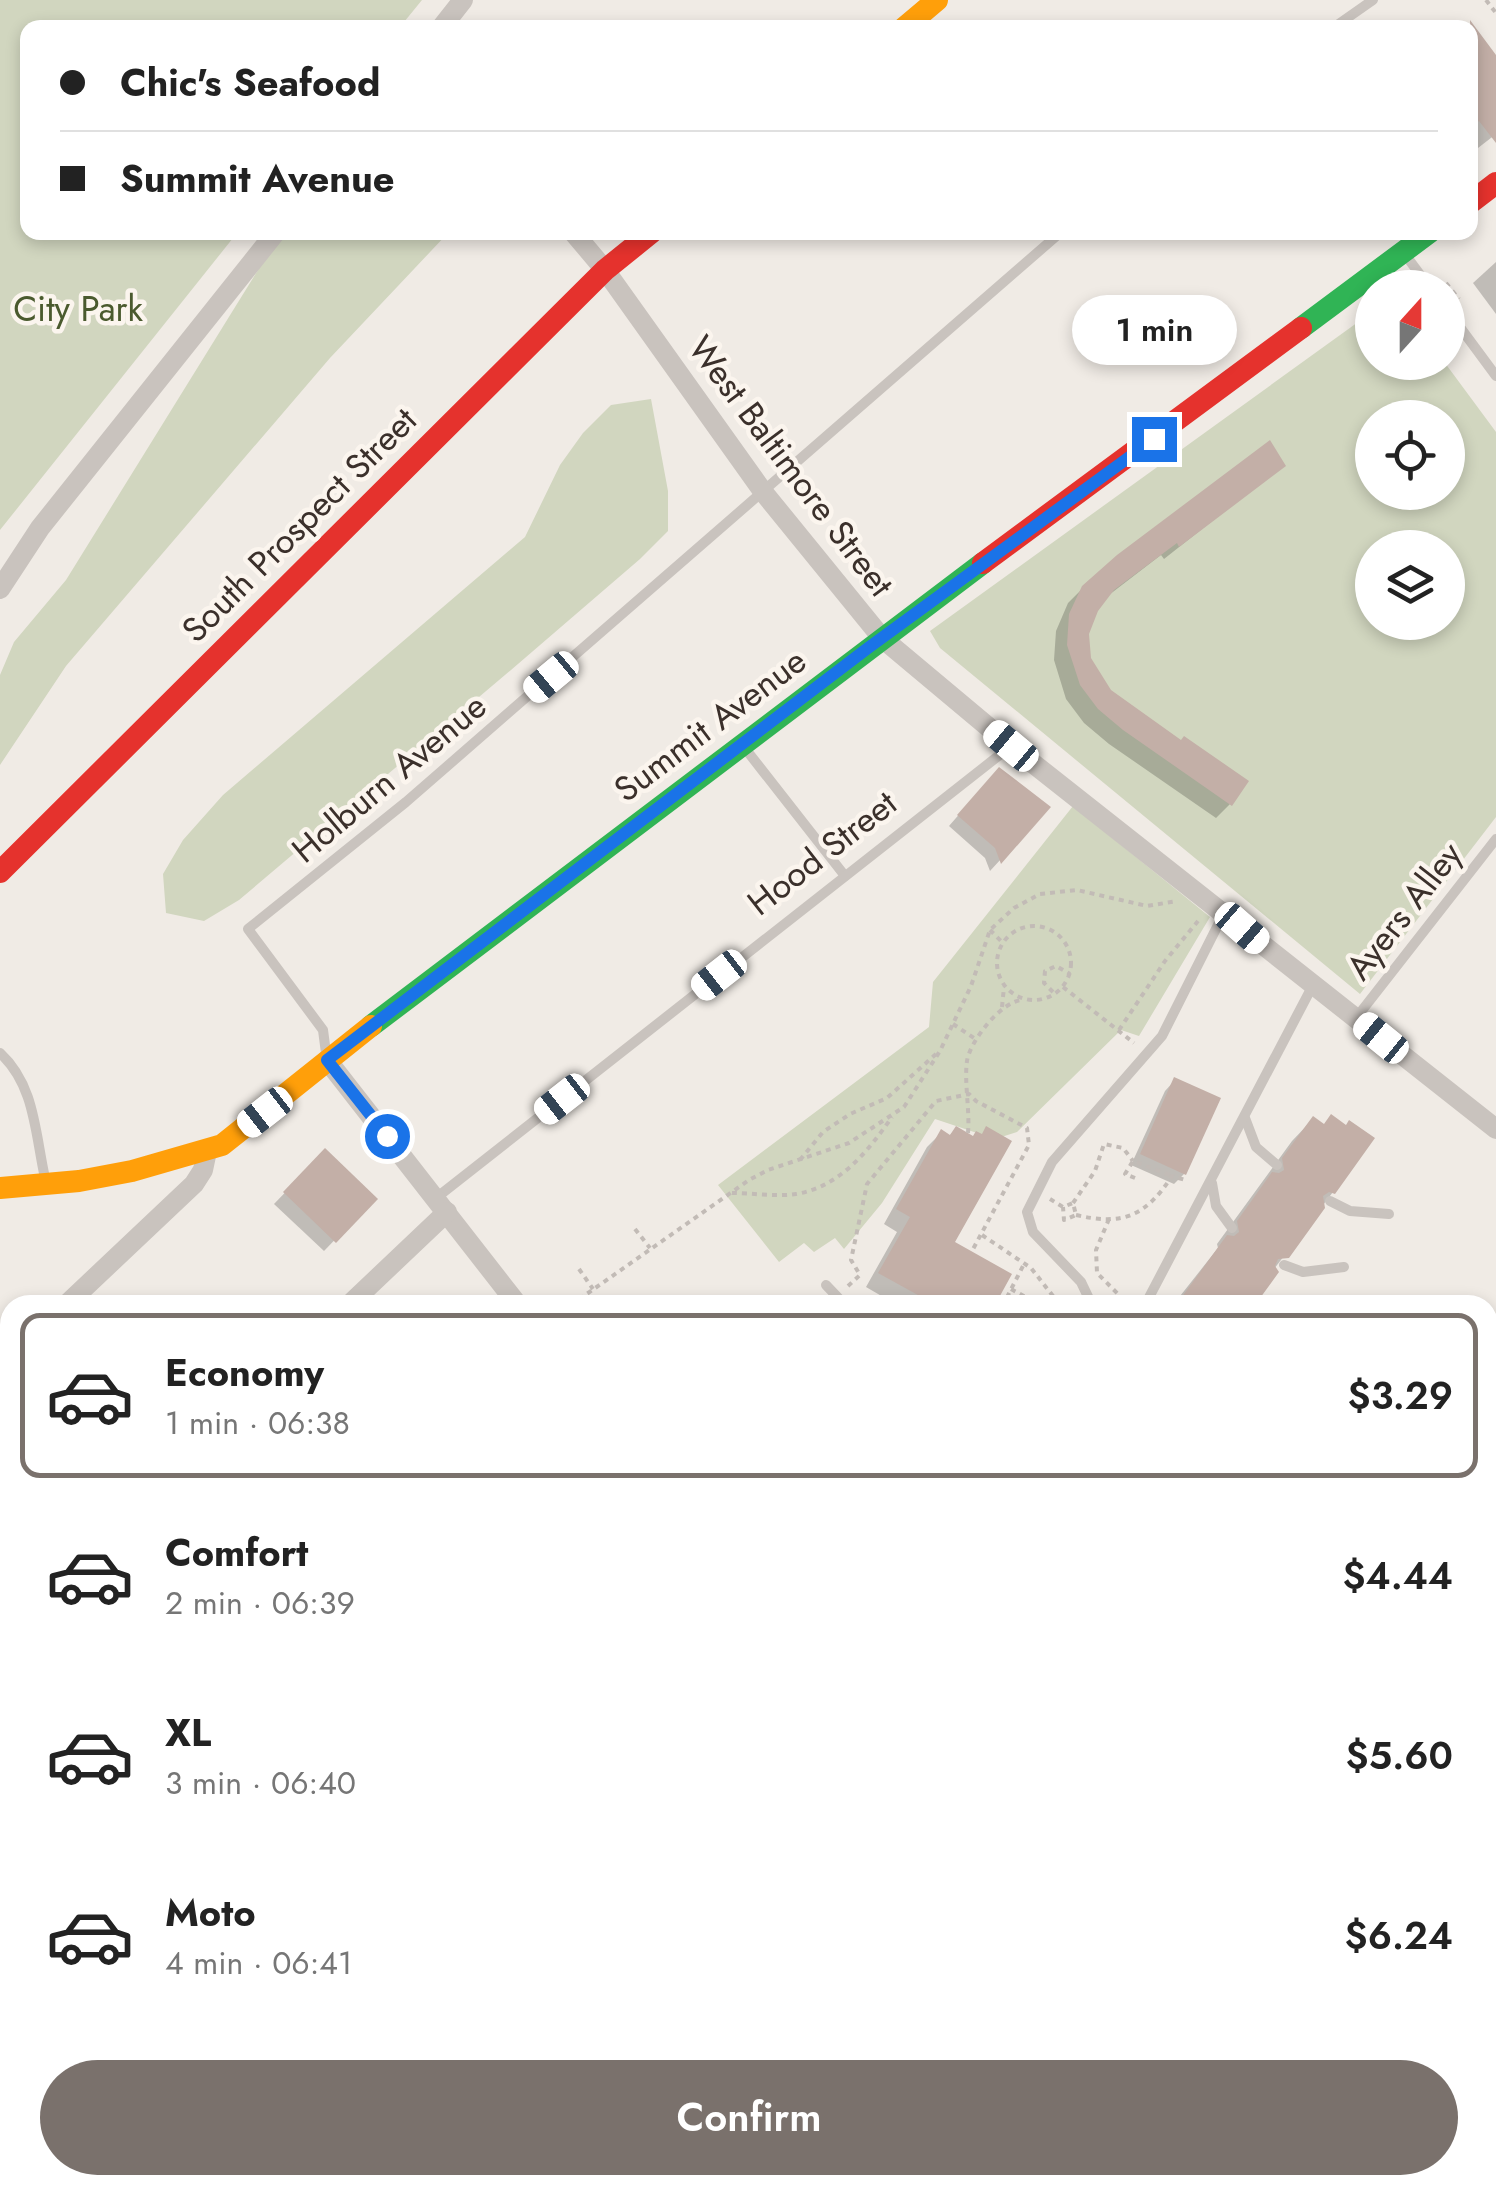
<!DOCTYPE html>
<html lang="en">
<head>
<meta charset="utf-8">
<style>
	body { margin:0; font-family:Jost,sans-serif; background:#f6f6f6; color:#222; height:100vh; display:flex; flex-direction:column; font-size:38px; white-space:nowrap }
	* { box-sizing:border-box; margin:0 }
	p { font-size:32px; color:#767676 }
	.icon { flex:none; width:55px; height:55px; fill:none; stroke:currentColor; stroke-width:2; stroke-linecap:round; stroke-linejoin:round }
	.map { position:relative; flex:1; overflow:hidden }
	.panel { position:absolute; left:0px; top:1295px; width:1498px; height:900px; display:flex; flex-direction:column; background:#fff; border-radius:30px 30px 0 0; box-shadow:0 5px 15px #0003 }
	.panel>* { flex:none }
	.banner { position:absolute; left:20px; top:20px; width:1458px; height:220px; border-radius:20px; box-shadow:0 5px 15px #0003; display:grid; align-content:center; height:220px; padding:0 40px; background:#fff }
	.needle { width:65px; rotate:21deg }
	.controls { position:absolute; left:1355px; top:270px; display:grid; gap:20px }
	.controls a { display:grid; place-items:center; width:110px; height:110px; border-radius:50%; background:#fff; box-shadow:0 5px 15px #0003; font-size:50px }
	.end { position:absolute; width:45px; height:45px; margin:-22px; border:12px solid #1a73e8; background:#fff; box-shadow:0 0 0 5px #fff }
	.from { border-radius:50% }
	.bubble { position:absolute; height:70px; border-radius:35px; background:#fff; box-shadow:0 5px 15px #0003; font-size:32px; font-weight:600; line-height:70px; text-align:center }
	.car { position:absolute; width:30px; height:60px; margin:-30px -15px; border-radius:12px; box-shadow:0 0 8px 2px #0007; background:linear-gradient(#fff 24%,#345 0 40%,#fff 0 76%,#345 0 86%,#fff 0) }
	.banner b { display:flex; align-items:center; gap:35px; height:95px; font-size:38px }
	.banner b+b { border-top:2px solid #e0e0e0 }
	.banner i { width:25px; height:25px; background:#222 }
	ul { padding:18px 0 0; list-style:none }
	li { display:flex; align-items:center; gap:30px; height:165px; margin:0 20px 15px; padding:0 20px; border:5px solid transparent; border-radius:20px }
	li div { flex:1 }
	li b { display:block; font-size:38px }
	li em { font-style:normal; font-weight:600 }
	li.active { border-color:#7a716c }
	li>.icon { width:90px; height:90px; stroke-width:1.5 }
	.primary-button { display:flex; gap:20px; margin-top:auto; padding:20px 40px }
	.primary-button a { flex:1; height:115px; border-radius:60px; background:#7a716c; color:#fff; font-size:40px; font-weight:600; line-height:115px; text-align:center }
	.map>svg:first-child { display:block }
	.green { fill:#d1d6bf; fill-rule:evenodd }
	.water { fill:#a1c2c1 }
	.shadow { fill:#0003 }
	.building { fill:#c3afa7 }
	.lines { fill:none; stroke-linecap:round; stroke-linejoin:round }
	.path { stroke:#c2bbb6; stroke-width:4; stroke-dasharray:5 5; stroke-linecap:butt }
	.lane { stroke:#c9c3be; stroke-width:10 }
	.street { stroke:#c9c3be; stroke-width:20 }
	.fast { stroke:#30b455; stroke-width:22 }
	.slow { stroke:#ff9f0a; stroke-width:22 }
	.jam { stroke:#e5322d; stroke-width:22 }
	.rail { stroke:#b1aca8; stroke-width:6; stroke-dasharray:2.5 8; stroke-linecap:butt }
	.route { stroke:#1a73e8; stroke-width:12 }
	.labels { text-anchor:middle; stroke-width:9; stroke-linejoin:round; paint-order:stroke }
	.park-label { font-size:35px; fill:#4a5a2e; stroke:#fbf5ee }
	.street-label { font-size:35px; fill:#3b302b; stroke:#fbf5ee }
</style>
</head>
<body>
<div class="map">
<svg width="1496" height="2195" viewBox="0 0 1496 2195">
	<rect width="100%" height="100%" fill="#f0ebe5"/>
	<!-- green -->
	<g class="green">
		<polygon points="0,0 422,0 400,27 28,28 28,232 237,233 0,530"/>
		<polygon points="281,233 448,233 330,358 66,666 0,765 0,675 14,642 66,580"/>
		<path d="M 1372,312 L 1372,362 L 1445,363 L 1496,432 L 1496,817 L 1360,994 L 940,648 L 930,631 ZM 1372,418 L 1448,418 L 1448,492 L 1372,492 ZM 1372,548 L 1448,548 L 1448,622 L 1372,622 Z"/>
		<polygon points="651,399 668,491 668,531 640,559 511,670 239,900 204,921 166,913 163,874 183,840 223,795 525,537 560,465 583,433 611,405"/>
		<polygon points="1073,806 1210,917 1139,1036 1121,1030 1017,1132 995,1139 935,1119 882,1203 844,1249 835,1238 814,1252 804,1243 779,1262 718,1185 929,1027 933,982"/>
	</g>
	<!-- water -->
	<polygon class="water" points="0,1650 10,1677 10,1718 0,1691"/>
	<!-- shadow -->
	<g class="shadow">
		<polygon points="1470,43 1496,59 1496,134 1478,148 1470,137"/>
		<polygon points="1496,262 1496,314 1473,283"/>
		<polygon points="1283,465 1164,559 1161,555 1105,598 1096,610 1086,634 1089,659 1109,692 1230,804 1216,818 1109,744 1084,723 1066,699 1054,660 1056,631 1068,603 1083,588"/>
		<polygon points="989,780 1048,808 990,871 985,858 949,826"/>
		<polygon points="1175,1080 1184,1174 1174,1184 1131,1165 1165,1091"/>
		<polygon points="1313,1119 1333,1192 1274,1269 1252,1305 1173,1305 1218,1248 1217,1244 1292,1141"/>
		<polygon points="956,1129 951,1243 993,1305 897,1305 866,1287 897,1232 884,1224 927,1147 941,1133 948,1137"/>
		<polygon points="325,1151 374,1199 324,1251 274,1204"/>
		<polygon points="0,1883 10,1894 10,1919 0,1928"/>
		<polygon points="10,2090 10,2110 6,2110 6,2096"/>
		<polygon points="769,2185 807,2185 802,2195 765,2195"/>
	</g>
	<!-- building -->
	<g class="building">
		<polygon points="1470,20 1496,55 1496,143 1479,121 1470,128"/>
		<polygon points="1270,440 1286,466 1179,547 1177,543 1114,590 1098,611 1089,634 1091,658 1111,690 1181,740 1184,736 1249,781 1232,806 1123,730 1098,709 1080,685 1067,645 1069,614 1082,586 1117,555"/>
		<polygon points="999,767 1051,807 1001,864 995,848 957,815"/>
		<polygon points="1174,1077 1221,1098 1186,1175 1140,1154"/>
		<polygon points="1331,1114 1346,1125 1349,1120 1375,1138 1335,1194 1329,1192 1323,1196 1325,1208 1289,1258 1278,1259 1275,1266 1279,1272 1255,1305 1176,1305 1227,1235 1234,1236 1239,1232 1237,1221 1272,1172 1279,1173 1284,1170 1282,1158 1313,1116 1324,1124"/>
		<polygon points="956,1126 973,1136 976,1131 982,1134 986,1126 1012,1141 955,1242 1012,1274 995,1305 936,1305 878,1273 910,1217 896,1209 941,1129 950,1135"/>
		<polygon points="325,1148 378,1199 336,1243 283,1192"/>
	</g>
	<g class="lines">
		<!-- path -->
		<g class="path">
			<polyline points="1486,0 1496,13"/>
			<polyline points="1446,283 1459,299"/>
			<circle cx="1034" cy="963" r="37"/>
			<polyline points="990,930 1003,943"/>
			<polyline points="1063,987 1134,1043"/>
			<polyline points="1053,992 1044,983 1045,971 1056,966 1070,974"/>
			<polyline points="1002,1007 1004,987"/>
			<polyline points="953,1024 977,1040"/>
			<polyline points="1119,1030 1165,961 1198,921"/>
			<path d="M 968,1133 C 970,1110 964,1082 967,1061 C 970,1041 1002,1000 1023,1000"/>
			<polyline points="800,1160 823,1132 850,1114 887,1098 936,1054"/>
			<polyline points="1135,1178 1125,1174 1133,1161 1172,1176"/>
			<path d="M 732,1193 C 752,1193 776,1197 796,1194 C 840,1187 868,1151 892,1117"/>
			<polyline points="1050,1199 1063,1207 1073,1203 1076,1215 1064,1220 1063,1207"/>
			<polyline points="1073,1203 1095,1171 1104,1144 1123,1148 1133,1161"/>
			<path d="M 1076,1215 C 1123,1226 1146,1216 1172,1176 L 1185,1180"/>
			<polyline points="1109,1219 1096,1250 1097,1273 1124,1300"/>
			<polyline points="635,1229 650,1248"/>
			<polyline points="982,1235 1031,1268 1060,1305"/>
			<polyline points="579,1269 593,1289"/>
			<polyline points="848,1286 860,1275 851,1260 867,1184 936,1101 969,1094 976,1101 1027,1128 1029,1145 972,1251"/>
			<polyline points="1011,1289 1040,1305"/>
			<polyline points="571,1305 749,1180 768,1170 849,1143 904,1107 940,1051 971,986 990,930 1014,908 1040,894 1077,890 1147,906 1177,901"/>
			<polyline points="1007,1305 1004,1303 1024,1264"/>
		</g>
		<!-- lane -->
		<g class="lane">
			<polyline points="1333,28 1373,0"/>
			<polyline points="1404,253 1430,288"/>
			<polyline points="1448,311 1496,376"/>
			<polyline points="744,747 845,876"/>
			<polyline points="1356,1018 1496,839"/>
			<path d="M 0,1053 C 35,1085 35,1133 45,1178"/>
			<polyline points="326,1053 323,1030 248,929 406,802 1061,232"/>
			<polyline points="1245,1118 1256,1147 1277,1165"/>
			<polyline points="1212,1183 1216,1206 1232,1228"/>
			<polyline points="436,1198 1011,746"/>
			<polyline points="1330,1201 1350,1211 1389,1214"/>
			<polyline points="1284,1265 1303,1272 1344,1267"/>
			<polyline points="826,1285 845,1305"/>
			<polyline points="1092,1305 1081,1282 1033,1232 1027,1212 1052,1162 1162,1036 1224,913"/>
			<polyline points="1145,1305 1313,985"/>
			<polyline points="0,1602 10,1628"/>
			<polyline points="1488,1916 1496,1900"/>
			<polyline points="0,2085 10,2076"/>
			<polyline points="172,2195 172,2185"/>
			<polyline points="881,2195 886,2185"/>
		</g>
		<!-- street -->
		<g class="street">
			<polyline points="441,28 463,0"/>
			<polyline points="573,232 605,270 764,493 882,638 1011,746 1496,1129"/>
			<polyline points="0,589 40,528 276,232"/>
			<polyline points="327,1060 518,1305"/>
			<polyline points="66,1305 194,1184 203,1170 207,1151"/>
			<polyline points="349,1305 447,1212"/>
			<polyline points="0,1367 10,1358"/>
			<polyline points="0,1782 10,1791"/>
			<polyline points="0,1830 10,1820"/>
			<polyline points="1488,2090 1496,2095"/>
			<polyline points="677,2185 685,2195"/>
			<polyline points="736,2195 742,2185"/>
		</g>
		<!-- fast -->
		<g class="fast">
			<polyline points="1301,328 1430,232"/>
			<polyline points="371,1026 983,563"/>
			<polyline points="0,1735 10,1763"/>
			<polyline points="1488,2138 1496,2132"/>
		</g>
		<!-- slow -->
		<g class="slow">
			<polyline points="904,28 937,0"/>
			<polyline points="0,1188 79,1181 132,1171 222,1145 371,1026"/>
			<polyline points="121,2195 122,2185"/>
			<polyline points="1090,2195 1095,2185"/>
		</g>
		<!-- jam -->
		<g class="jam">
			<polyline points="1470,203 1496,183"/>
			<polyline points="983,563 1301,328"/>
			<polyline points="0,872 605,270 652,232"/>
			<polyline points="1488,1417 1496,1400"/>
			<polyline points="1413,2195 1426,2185"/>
		</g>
		<!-- rail -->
		<g class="rail">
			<polyline points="0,1438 10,1465"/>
			<polyline points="266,2185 269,2195"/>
		</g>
	</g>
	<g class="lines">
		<!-- route -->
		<polyline class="route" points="387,1136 327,1060 868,648 1154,439"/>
	</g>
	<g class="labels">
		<!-- park labels -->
		<g class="park-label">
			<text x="78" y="321">City Park</text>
		</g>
		<!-- street labels -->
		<g class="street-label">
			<text transform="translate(791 466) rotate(53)" y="12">West Baltimore Street</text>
			<text transform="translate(299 525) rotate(-45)" y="12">South Prospect Street</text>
			<text transform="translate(710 725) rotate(-37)" y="12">Summit Avenue</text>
			<text transform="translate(389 778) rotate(-40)" y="12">Holburn Avenue</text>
			<text transform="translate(822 853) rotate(-38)" y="12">Hood Street</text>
			<text transform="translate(1404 911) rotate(-52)" y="12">Ayers Alley</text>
		</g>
	</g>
</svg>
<div class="controls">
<a><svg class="needle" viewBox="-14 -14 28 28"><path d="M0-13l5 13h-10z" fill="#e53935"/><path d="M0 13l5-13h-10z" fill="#767676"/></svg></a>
<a><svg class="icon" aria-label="locate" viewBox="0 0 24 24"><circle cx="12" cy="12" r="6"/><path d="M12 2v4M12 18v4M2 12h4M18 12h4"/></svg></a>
<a><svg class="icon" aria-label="layers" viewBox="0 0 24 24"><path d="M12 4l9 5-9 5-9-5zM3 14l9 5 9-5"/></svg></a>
</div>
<i class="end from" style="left:387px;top:1136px"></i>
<i class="end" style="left:1154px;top:439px"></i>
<div class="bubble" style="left:1072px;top:295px;width:165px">1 min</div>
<i class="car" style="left:551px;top:677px;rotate:230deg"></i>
<i class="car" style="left:1011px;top:746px;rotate:310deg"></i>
<i class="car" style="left:1242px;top:928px;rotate:131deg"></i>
<i class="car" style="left:719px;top:975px;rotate:232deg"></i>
<i class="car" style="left:1381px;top:1038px;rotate:309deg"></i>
<i class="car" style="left:562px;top:1099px;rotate:232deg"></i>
<i class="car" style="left:265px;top:1112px;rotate:232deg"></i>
<div class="banner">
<b><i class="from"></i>Chic's Seafood</b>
<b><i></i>Summit Avenue</b>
</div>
<section class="panel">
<ul>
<li class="active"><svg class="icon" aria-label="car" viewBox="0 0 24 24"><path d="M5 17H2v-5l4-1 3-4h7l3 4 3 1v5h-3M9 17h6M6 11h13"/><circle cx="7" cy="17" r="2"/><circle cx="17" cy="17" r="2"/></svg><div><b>Economy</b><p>1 min · 06:38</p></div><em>$3.29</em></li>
<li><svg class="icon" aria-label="car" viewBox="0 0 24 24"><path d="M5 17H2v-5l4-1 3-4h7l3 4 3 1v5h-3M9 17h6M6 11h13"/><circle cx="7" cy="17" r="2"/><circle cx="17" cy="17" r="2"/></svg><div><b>Comfort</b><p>2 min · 06:39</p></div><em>$4.44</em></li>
<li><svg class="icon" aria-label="car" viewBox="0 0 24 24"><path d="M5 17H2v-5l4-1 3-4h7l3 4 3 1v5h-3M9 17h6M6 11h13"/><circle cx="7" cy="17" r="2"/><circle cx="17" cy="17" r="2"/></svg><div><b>XL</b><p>3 min · 06:40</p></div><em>$5.60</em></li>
<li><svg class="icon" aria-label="car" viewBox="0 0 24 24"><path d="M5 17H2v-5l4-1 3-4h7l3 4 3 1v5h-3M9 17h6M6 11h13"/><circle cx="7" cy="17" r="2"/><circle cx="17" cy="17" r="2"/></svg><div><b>Moto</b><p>4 min · 06:41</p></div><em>$6.24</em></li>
</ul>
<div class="primary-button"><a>Confirm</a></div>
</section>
</div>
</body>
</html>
